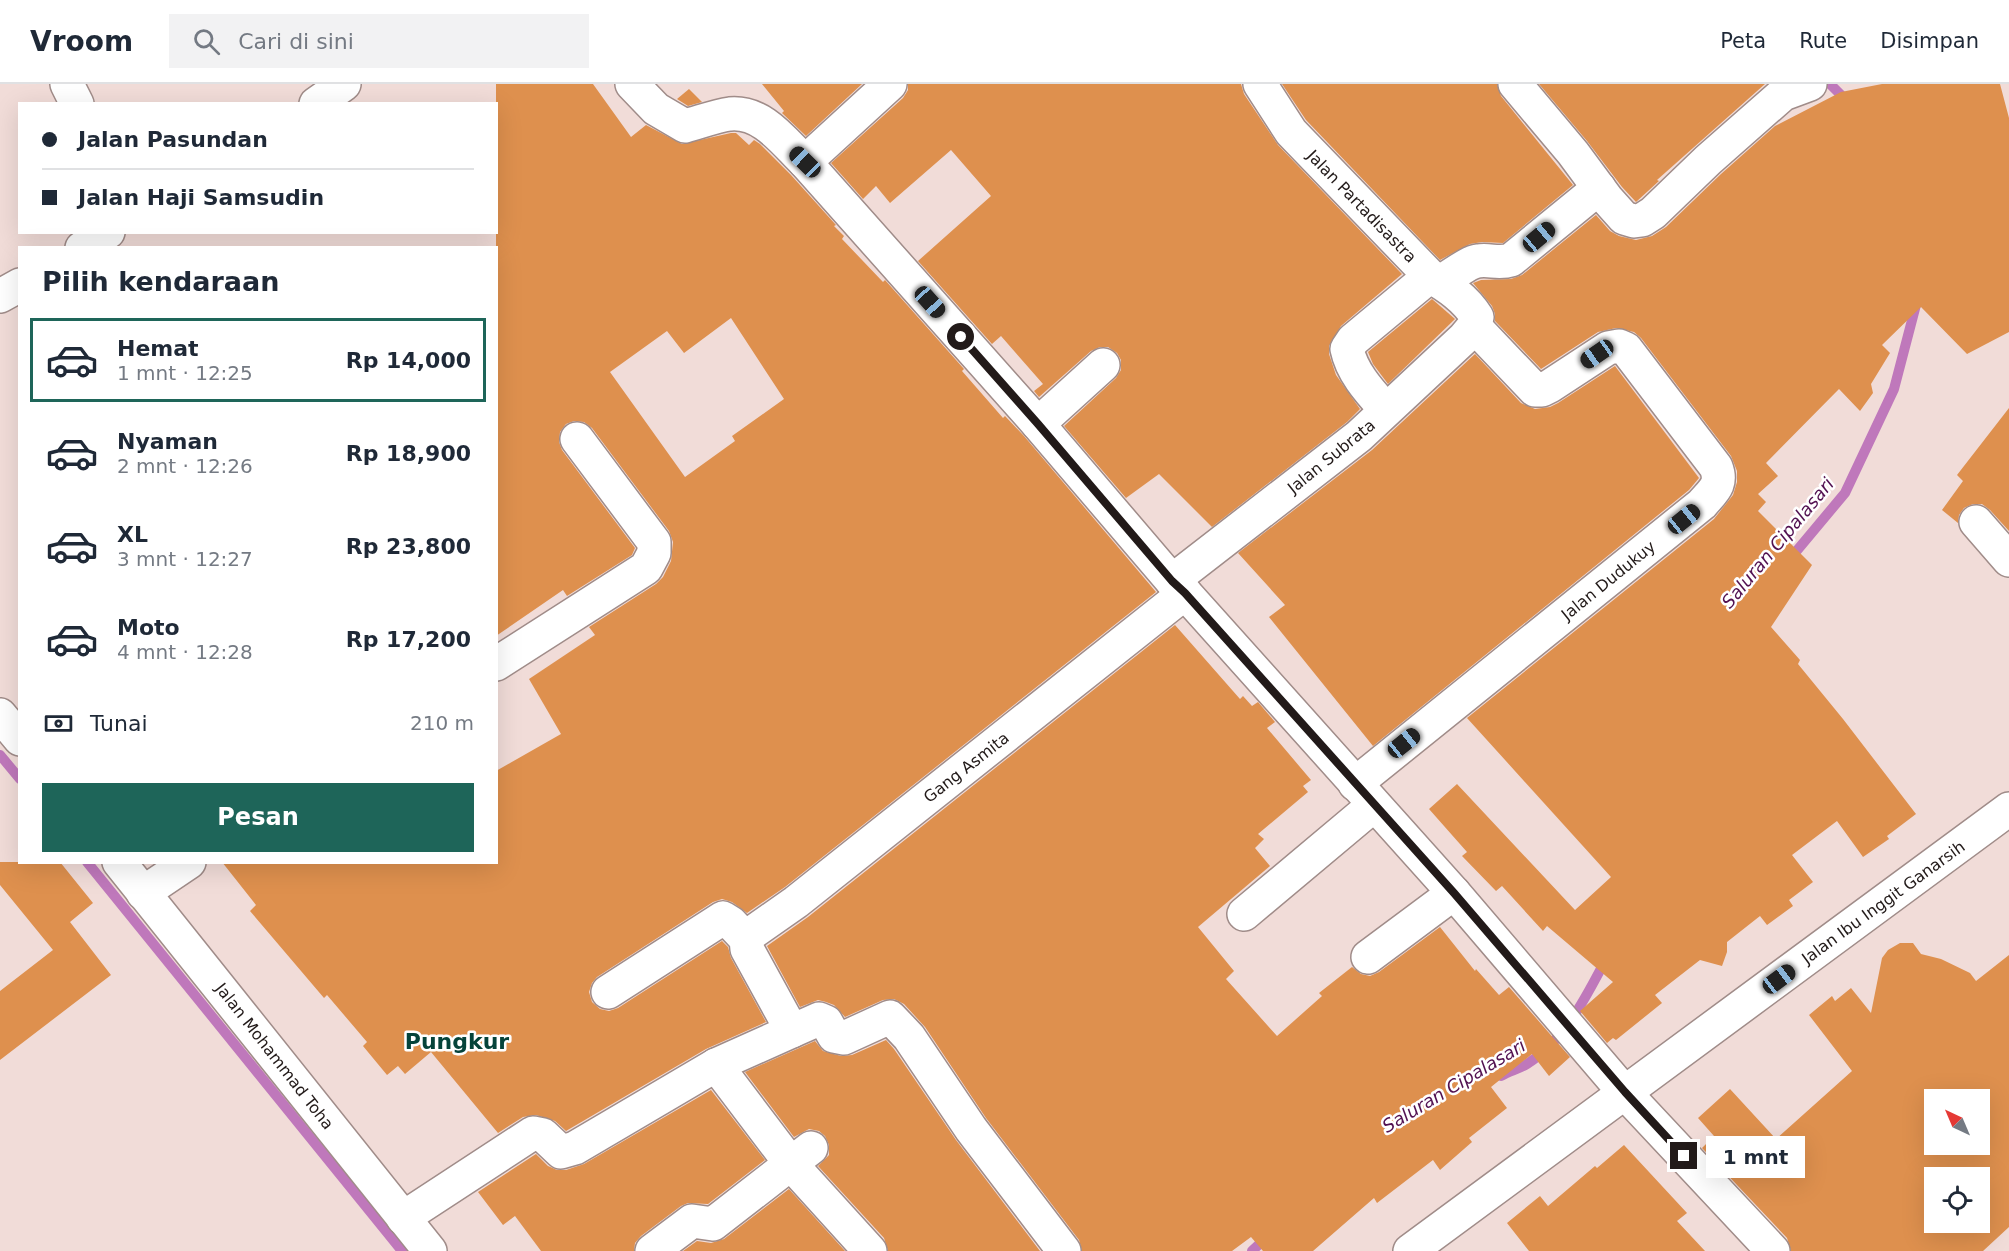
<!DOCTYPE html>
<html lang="id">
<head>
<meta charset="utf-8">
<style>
	body { margin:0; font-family:"DejaVu Sans",sans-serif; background:#f2f2f3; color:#1f2937; height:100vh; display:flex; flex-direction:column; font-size:22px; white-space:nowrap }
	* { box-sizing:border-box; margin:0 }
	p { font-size:20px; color:#747a83 }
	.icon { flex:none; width:33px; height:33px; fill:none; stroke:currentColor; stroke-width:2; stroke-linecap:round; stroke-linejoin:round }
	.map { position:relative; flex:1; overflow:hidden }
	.sheet { position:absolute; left:18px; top:162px; width:480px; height:618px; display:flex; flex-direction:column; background:#fff; border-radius:0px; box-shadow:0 6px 24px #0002 }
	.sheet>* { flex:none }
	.guide { position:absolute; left:18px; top:18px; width:480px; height:132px; border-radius:0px; box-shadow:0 6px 24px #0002; display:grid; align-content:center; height:132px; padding:0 24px; background:#fff }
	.needle { width:39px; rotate:316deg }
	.tools { position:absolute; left:1924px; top:1005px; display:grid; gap:12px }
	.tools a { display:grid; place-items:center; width:66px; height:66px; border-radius:0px; background:#fff; box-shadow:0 6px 24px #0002; font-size:30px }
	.end { position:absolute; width:27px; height:27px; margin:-14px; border:8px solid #221a19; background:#fff; box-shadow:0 0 0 3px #fff }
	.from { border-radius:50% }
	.bubble { position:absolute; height:42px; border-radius:0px; background:#fff; box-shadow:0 6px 24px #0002; font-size:20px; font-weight:700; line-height:42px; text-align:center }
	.car { position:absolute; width:18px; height:36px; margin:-18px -9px; border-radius:8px; box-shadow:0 0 4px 2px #0007; background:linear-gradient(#222 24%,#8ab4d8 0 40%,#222 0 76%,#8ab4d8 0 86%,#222 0) }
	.guide b { display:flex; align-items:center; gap:21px; height:57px; font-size:22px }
	.guide b+b { border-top:2px solid #e0e1e3 }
	.guide i { width:15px; height:15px; background:#1f2937 }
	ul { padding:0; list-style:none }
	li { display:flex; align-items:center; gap:18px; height:84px; margin:0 12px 9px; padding:0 12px; border:3px solid transparent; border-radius:0px }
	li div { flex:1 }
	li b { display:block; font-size:22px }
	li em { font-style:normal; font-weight:700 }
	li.selected { border-color:#1e6559 }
	li>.icon { width:54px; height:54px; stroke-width:1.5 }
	h2 { padding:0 24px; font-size:27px; line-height:72px }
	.pay { display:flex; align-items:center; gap:15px; height:66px; padding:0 24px; font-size:22px }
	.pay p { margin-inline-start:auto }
	.button { display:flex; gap:12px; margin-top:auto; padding:12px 24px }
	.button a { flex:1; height:69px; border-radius:0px; background:#1e6559; color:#fff; font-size:24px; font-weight:700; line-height:69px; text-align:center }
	header { display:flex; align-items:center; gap:36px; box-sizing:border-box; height:84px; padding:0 30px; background:#fff; border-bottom:2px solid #e0e1e3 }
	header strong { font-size:28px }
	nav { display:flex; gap:33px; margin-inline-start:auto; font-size:21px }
	.search { width:420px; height:54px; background:#f2f2f3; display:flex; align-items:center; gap:15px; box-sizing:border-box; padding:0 21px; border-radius:0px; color:#747a83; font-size:22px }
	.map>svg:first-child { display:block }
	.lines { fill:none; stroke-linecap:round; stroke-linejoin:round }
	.stream { stroke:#bf78bb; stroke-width:10 }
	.building { fill:#de904e; fill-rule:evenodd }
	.street-casing { stroke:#a08c89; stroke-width:36 }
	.secondary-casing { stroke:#a08c89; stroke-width:36 }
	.street { stroke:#fff; stroke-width:33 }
	.secondary { stroke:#fff; stroke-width:33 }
	.route { stroke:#221a19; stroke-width:8 }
	.labels { text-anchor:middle; stroke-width:5; stroke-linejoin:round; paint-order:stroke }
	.street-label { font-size:16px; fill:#221a19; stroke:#fff }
	.water-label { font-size:18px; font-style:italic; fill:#521151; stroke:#fff }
	.district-label { font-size:22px; font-weight:bold; fill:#05433a; stroke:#fff }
</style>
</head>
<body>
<header>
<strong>Vroom</strong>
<div class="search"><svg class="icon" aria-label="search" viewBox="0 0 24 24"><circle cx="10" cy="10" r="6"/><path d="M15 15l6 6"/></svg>Cari di sini</div>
<nav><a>Peta</a><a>Rute</a><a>Disimpan</a></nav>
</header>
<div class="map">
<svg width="2009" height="1167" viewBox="0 0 2009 1167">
	<rect width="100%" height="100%" fill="#f1dcd8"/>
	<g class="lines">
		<!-- stream -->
		<g class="stream">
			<polyline points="1830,0 1849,19"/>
			<polyline points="1789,476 1845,409 1894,305 1917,217"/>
			<polyline points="0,671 20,695"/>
			<polyline points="87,778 402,1167"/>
			<path d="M 1501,992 C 1509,987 1519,985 1527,980 C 1565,956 1586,913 1606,875"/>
			<polyline points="1252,1167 1267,1153"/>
		</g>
	</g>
	<!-- building -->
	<g class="building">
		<path d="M 496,0 L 593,0 L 631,53 L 646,41 L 682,60 L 731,49 L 736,49 L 749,61 L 754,56 L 760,60 L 791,91 L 836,141 L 834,142 L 844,152 L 842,155 L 883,198 L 885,196 L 964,285 L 962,287 L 1003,334 L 1005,332 L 1024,352 L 1156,508 L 785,803 L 747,829 L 732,818 L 722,815 L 713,818 L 597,893 L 592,899 L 589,908 L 592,918 L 600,925 L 609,927 L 618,924 L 722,857 L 728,863 L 731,874 L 766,938 L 706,965 L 566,1047 L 555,1037 L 536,1031 L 523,1033 L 498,1049 L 431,968 L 405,990 L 398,982 L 387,991 L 363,962 L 367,958 L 327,911 L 324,914 L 250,827 L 256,821 L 222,778 L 496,778 L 496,687 L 561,650 L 529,595 L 595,551 L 589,543 L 656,500 L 663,493 L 671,477 L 673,458 L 669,447 L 592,344 L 584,338 L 574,337 L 566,340 L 560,348 L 559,358 L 562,366 L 635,464 L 632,471 L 567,512 L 563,506 L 496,552 ZM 731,234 L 784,315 L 732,352 L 735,357 L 685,393 L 610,288 L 667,247 L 684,269 Z"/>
		<polygon points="762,0 862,0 806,52 782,29 784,27"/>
		<polygon points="908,0 1241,0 1244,10 1278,61 1402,190 1341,242 1329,262 1329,270 1336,291 1360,325 1347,338 1212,443 1159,390 1126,414 1064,342 1116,294 1121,286 1121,276 1117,269 1108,263 1100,263 1091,267 1039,313 1034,307 1043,300 1001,252 992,260 918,177 991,112 951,66 890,119 876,102 863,115 831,79 903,14 908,6"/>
		<polygon points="1282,0 1497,0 1501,12 1573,101 1503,159 1482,158 1470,160 1440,176 1306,36"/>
		<polygon points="1539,0 1765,0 1657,96 1659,97 1636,118 1622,103 1587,57"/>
		<polygon points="1882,0 2000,0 2009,34 2009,248 1967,270 1921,223 1882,261 1890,269 1871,300 1873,309 1860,327 1839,305 1766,379 1778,392 1758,410 1766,418 1758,427 1812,481 1771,543 1800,576 1798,580 1843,635 1916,730 1887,752 1889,755 1863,773 1837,737 1792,771 1813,798 1789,816 1793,822 1767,841 1760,832 1727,858 1727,868 1722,882 1700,876 1655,911 1662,919 1616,956 1613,954 1607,959 1580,927 1613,898 1547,842 1543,847 1502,802 1496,807 1462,772 1467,768 1429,725 1457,700 1575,826 1611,793 1467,634 1714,435 1733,411 1737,398 1737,387 1731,372 1641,254 1634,248 1616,244 1598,248 1541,285 1495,237 1495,230 1492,222 1473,199 1481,196 1511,195 1522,191 1596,131 1610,147 1619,152 1636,156 1652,152 1666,143 1721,90 1775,42 1841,8"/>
		<polygon points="689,5 702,18 688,22 677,15"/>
		<polygon points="1432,215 1455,235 1388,300 1373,280 1368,268"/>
		<polygon points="1475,270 1521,319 1535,325 1550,323 1558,319 1615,282 1699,394 1689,406 1373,662 1269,533 1285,521 1238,469 1372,366"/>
		<polygon points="2009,324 2009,447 1990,426 1982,420 1973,420 1964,424 1959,431 1958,439 1942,426 1963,397 1957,391"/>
		<polygon points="1175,541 1240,615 1243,612 1252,622 1258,618 1275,638 1267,644 1311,696 1303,702 1308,708 1258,750 1264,755 1255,764 1270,782 1198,843 1234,887 1226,895 1277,952 1322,912 1319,909 1352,883 1361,890 1370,892 1379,888 1440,843 1475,887 1476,885 1499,911 1509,903 1570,973 1549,992 1532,970 1491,1003 1507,1024 1469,1054 1472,1058 1440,1086 1433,1076 1377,1119 1374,1114 1313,1167 1263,1167 1251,1153 1232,1167 1082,1167 1079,1156 986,1034 925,943 904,920 894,915 883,916 845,933 834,921 826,918 818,916 800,923 767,862 808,833"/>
		<polygon points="0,778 60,778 93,819 70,838 111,891 0,976 0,907 53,866 0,801"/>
		<path d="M 1900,859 L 1913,859 L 1921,870 L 1941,875 L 1970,889 L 1976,897 L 2009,871 L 2009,1143 L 1983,1167 L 1791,1167 L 1787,1154 L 1702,1064 L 1714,1052 L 1698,1034 L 1730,1005 L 1776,1055 L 1852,987 L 1809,931 L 1832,912 L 1835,917 L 1851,904 L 1871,929 L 1882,874 L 1888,866 ZM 1935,1016 L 1980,1016 L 1980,1060 L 1935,1060 ZM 1935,1094 L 1980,1094 L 1980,1138 L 1935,1138 Z"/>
		<polygon points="886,956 894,965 956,1056 1040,1167 888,1167 884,1154 818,1082 829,1071 829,1061 825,1052 819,1047 809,1045 794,1053 745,988 815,957 823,967 841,972 852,971"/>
		<polygon points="711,1006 765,1076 708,1120 688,1119 681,1122 641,1152 635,1159 634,1167 541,1167 515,1132 503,1141 478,1108 536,1070 548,1082 557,1086 566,1086 584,1080"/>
		<polygon points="1624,1061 1687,1129 1677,1137 1705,1167 1529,1167 1507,1139 1540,1112 1548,1122 1595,1082 1597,1084"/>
		<polygon points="789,1105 845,1167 683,1167 697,1157 711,1159 724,1155"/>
	</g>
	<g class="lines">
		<defs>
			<g id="street">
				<polyline points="67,0 77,20"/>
				<path d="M 632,0 L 656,25 L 685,42 C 700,38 716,32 730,30 C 763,27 784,58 805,78 L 1038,340 L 1172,497 L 1185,509 L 1454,809 L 1625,1009 L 1773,1167"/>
				<polyline points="1515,0 1573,69 1607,115 1624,134 1634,137 1642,136 1653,129 1708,76 1783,10 1810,0"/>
				<polyline points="316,20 344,0"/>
				<polyline points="805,78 890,0"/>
				<polyline points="82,164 108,148"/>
				<path d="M 1440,198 C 1450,193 1468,178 1478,177 C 1490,175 1498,180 1511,176 L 1599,104"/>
				<polyline points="0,212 20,201"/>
				<path d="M 1386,326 C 1370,308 1352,289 1347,265 L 1353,256 L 1430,192"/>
				<polyline points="1038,340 1103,281"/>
				<polyline points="1976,438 2009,476"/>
				<path d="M 1172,497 L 1359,352 L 1464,254 L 1474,242 L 1477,233 C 1465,214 1448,203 1430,192 L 1291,48 L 1260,0"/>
				<polyline points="496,580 646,484 654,469 654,458 577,355"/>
				<path d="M 1355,700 L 1702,420 C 1713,407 1723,401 1716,383 L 1626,265 L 1619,262 L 1608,264 L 1550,302 L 1542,306 L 1535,306 L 1474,242"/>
				<polyline points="143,809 189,778"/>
				<polyline points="1244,830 1374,721"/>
				<polyline points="746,855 749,851 796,818 1185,509"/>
				<polyline points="1368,873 1454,809"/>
				<polyline points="792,947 819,935 826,938 834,952 844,954 890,933 909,953 971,1045 1064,1167"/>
				<polyline points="716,981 791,1080 870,1167"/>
				<polyline points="403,1134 533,1049 543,1051 561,1068 575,1064 716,981 792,947 747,865 746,855 731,839 723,834 608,908"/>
				<polyline points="652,1167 692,1137 713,1140 811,1064"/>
			</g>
			<g id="secondary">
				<polyline points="0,631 20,655"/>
				<polyline points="119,778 430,1167"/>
				<polyline points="1410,1167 2009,725"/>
			</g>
		</defs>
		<!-- street casing -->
		<use href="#street" class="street-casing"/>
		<!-- secondary casing -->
		<use href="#secondary" class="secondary-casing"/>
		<!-- street -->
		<use href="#street" class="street"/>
		<!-- secondary -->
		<use href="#secondary" class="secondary"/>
	</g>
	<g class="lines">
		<!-- route -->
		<polyline class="route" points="961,253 1038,340 1172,497 1185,509 1454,809 1625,1008 1684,1072"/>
	</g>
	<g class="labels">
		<!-- street labels -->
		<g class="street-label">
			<text transform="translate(1362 122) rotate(46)" y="6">Jalan Partadisastra</text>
			<text transform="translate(1331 372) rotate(-39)" y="6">Jalan Subrata</text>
			<text transform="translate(1608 496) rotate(-39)" y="6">Jalan Dudukuy</text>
			<text transform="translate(966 683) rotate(-38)" y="6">Gang Asmita</text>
			<text transform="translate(1883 818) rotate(-36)" y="6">Jalan Ibu Inggit Ganarsih</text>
			<text transform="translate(275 972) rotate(52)" y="6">Jalan Mohammad Toha</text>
		</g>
		<!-- water labels -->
		<g class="water-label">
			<text transform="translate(1778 459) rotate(-50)" y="6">Saluran Cipalasari</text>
			<text transform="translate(1454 1002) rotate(-31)" y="6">Saluran Cipalasari</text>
		</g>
		<!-- district labels -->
		<g class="district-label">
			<text x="457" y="965">Pungkur</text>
		</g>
	</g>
</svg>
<div class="tools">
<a><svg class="needle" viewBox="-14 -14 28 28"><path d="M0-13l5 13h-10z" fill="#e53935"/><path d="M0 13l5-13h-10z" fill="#747a83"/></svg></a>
<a><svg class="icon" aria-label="locate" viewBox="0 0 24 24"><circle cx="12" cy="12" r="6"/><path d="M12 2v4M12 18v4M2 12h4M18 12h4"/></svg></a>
</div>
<i class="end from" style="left:961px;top:253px"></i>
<i class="end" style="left:1684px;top:1072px"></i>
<div class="bubble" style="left:1706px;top:1052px;width:99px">1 mnt</div>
<i class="car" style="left:805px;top:78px;rotate:314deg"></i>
<i class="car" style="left:1539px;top:153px;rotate:50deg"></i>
<i class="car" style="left:930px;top:218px;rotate:138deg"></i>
<i class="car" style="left:1597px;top:270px;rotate:235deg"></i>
<i class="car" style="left:1684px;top:435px;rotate:51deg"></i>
<i class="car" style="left:1404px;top:659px;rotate:51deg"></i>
<i class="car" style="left:1779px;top:895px;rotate:53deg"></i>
<div class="guide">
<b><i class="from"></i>Jalan Pasundan</b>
<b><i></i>Jalan Haji Samsudin</b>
</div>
<section class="sheet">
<h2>Pilih kendaraan</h2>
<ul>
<li class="selected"><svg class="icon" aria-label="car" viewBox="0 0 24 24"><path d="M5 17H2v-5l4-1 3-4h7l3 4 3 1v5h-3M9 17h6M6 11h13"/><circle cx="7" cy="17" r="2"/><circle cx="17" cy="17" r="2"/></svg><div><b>Hemat</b><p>1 mnt · 12:25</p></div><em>Rp 14,000</em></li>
<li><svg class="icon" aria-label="car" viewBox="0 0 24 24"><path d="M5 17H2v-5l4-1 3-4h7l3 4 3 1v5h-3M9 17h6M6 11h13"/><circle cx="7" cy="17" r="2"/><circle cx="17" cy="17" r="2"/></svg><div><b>Nyaman</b><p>2 mnt · 12:26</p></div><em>Rp 18,900</em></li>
<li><svg class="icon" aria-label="car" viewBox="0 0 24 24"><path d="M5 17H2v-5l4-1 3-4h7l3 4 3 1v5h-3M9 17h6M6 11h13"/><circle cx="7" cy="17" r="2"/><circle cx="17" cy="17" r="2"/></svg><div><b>XL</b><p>3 mnt · 12:27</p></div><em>Rp 23,800</em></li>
<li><svg class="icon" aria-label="car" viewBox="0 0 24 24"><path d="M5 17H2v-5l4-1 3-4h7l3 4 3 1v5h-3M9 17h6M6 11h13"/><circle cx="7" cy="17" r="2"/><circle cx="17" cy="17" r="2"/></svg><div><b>Moto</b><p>4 mnt · 12:28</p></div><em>Rp 17,200</em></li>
</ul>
<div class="pay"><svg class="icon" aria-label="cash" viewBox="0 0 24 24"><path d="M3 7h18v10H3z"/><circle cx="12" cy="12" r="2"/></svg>Tunai<p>210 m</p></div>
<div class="button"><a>Pesan</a></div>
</section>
</div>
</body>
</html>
